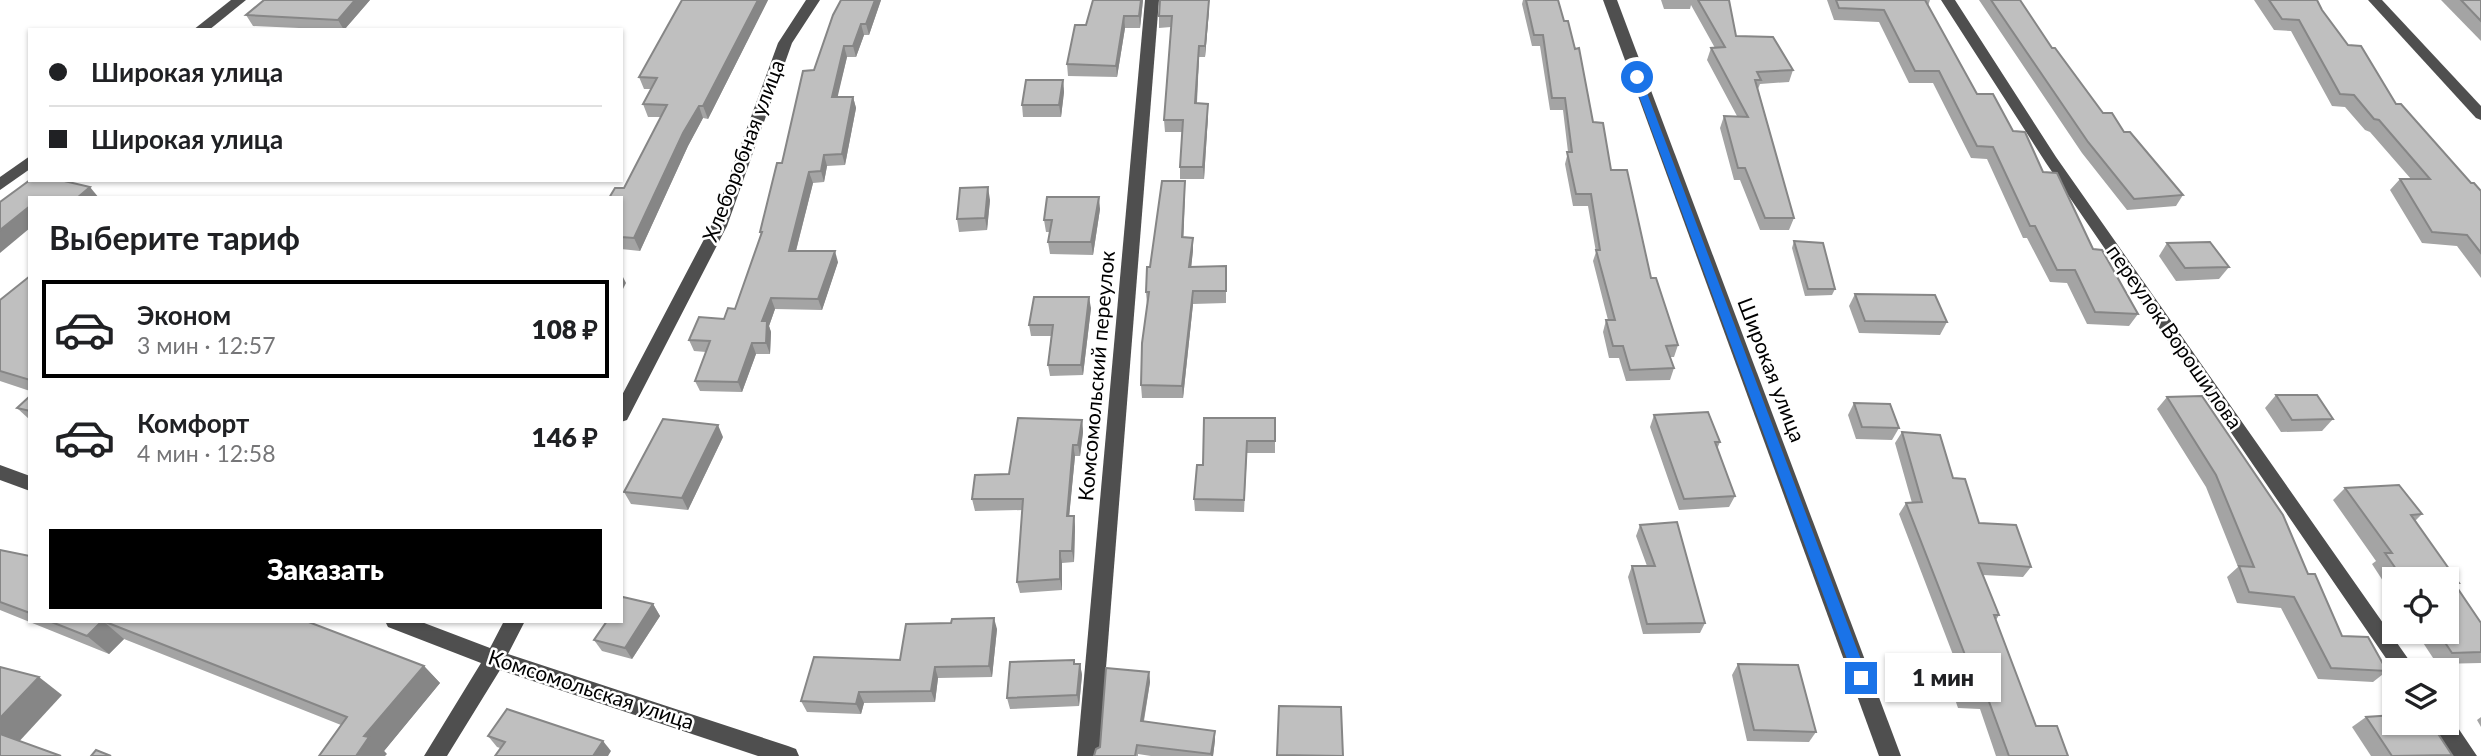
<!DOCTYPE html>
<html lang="ru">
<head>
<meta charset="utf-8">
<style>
	body { margin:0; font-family:Lato,sans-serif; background:#f2f2f2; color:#202124; height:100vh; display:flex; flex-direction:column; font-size:26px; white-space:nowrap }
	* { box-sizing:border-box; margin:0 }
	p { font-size:23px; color:#757577 }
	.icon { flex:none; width:38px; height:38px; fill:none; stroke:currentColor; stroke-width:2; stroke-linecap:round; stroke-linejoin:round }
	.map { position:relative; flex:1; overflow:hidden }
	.panel { position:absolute; left:28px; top:196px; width:595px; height:427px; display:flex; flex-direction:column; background:#fff; border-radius:0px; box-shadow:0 2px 5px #0004 }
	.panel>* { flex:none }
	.guide { position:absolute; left:28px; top:28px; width:595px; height:154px; border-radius:0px; box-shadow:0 2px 5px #0004; display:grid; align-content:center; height:154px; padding:0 21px; background:#fff }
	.tools { position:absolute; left:2382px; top:567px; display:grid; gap:14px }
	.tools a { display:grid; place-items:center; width:77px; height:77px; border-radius:0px; background:#fff; box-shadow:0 2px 5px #0004; font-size:35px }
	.end { position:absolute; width:32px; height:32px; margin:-16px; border:9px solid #1a73e8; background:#fff; box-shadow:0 0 0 4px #fff }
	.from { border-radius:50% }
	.bubble { position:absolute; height:49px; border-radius:0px; background:#fff; box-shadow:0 2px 5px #0004; font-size:23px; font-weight:800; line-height:49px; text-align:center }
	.guide b { display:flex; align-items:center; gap:24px; height:66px; font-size:26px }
	.guide b+b { border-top:2px solid #e0e0e0 }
	.guide i { width:18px; height:18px; background:#202124 }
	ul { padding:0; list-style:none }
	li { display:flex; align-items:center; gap:21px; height:98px; margin:0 14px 10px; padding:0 7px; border:4px solid transparent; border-radius:0px }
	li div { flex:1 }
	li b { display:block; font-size:26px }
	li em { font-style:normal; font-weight:800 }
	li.on { border-color:#000 }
	li>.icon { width:63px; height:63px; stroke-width:1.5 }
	h2 { padding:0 21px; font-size:32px; line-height:84px }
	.cta { display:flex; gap:14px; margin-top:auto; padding:14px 21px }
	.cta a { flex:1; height:80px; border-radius:0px; background:#000; color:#fff; font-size:28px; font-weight:800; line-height:80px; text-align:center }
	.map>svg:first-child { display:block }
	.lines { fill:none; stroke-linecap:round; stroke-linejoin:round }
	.minor { fill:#4f4f4f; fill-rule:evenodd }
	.wall { fill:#a4a4a4 }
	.shaded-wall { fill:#868686 }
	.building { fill:#bfbfbf; stroke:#868686; stroke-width:2 }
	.route { fill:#1a73e8 }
	.labels { text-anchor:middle; stroke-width:5; stroke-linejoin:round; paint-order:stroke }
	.street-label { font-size:21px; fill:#000; stroke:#fff }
</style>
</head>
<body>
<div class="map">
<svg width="2481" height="756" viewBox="0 0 2481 756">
	<rect width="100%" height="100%" fill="#fff"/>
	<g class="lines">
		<!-- minor -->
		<g class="minor">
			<polygon points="231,0 246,0 209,30 193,30"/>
			<polygon points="806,0 820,0 792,43 727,226 627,420 621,422 621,397 711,226 778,43"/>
			<polygon points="1145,0 1159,0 1099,756 1077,756"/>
			<polygon points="1603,0 1617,0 1901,756 1879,756"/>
			<polygon points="1941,0 1955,0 2056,157 2416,670 2394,670 2046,163"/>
			<polygon points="2368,0 2382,0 2481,106 2481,120 2476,118"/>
			<polygon points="30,156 30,169 0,190 0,177"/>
			<polygon points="0,465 30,476 30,491 0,480"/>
			<polygon points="385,621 419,621 490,648 504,621 525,621 508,654 788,746 796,749 799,756 758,756 500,670 447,756 424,756 481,663 388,627"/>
			<polygon points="2446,715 2450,716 2477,756 2453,756 2431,723 2446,723"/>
		</g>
	</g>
	<!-- wall -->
	<g class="wall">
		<polygon points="370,0 344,30 253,26 246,15"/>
		<polygon points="682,0 768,0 708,119 703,118 688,146 640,251 621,249 621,198 624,188 661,117 648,117 643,104 651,89 644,89 639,77"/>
		<polygon points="841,0 881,0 869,35 864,35 856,57 847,57 837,97 853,97 856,108 845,165 827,166 824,182 813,183 796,251 838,262 822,310 775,309 769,326 771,332 770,354 756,354 742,392 700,391 695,381 706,352 694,351 689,340 724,319 735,309 761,235 760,232 782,163 814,70"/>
		<polygon points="1143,0 1140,28 1125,28 1117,77 1068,76 1067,64 1086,25"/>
		<polygon points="1523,0 1526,0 1593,122 1651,278 1678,345 1674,357 1670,357 1674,368 1670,380 1626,381 1619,358 1609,358 1603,332 1606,320 1608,320 1593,261 1596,252 1588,206 1573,206 1565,164 1568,152 1563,110 1550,110 1540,46 1532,46 1522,4"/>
		<polygon points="1661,0 1729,0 1736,36 1793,70 1789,82 1760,84 1758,89 1794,218 1789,230 1760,230 1740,180 1734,180 1720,128 1724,116 1737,116 1707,60 1711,48 1715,48 1691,5 1690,9 1664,9"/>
		<polygon points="1827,0 1930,0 1928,6 1977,94 2013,131 2043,172 2093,249 2138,314 2129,326 2087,324 2067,283 2050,282 2027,238 2023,238 1987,159 1971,158 1933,83 1909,83 1879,22 1834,20"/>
		<polygon points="1979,0 2020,0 2052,48 2103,113 2183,195 2176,206 2127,210 2082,153"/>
		<polygon points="2254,0 2317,0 2322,10 2348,45 2396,104 2471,183 2481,191 2481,278 2457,246 2422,243 2390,190 2400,179 2411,179 2370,132 2365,130 2345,107 2332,106 2291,31 2274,30"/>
		<polygon points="2441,0 2481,0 2481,41"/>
		<polygon points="1209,10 1205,57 1199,57 1197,103 1208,116 1204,179 1180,179 1180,167 1182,132 1165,132 1164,120 1171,27 1159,28 1159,16"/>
		<polygon points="1063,80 1064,92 1061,117 1023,117 1022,105"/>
		<polygon points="1185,181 1183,237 1193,250 1191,267 1226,266 1226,303 1193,304 1183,398 1142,398 1141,385 1147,304 1146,292 1150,267"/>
		<polygon points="990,200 987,230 959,232 957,219"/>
		<polygon points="1100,209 1093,255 1050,254 1048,242 1050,232 1046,232 1044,220"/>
		<polygon points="1794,241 1835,289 1832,295 1805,296 1792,248"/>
		<polygon points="2167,243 2229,267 2219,279 2176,281 2159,256"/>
		<polygon points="30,276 30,391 0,381 0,300"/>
		<polygon points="1855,294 1947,322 1940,335 1859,333 1849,306"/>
		<polygon points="1091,308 1083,375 1050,376 1048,365 1051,336 1031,336 1029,325"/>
		<polygon points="2276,395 2333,419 2322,431 2281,432 2265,408"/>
		<polygon points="30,396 30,420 17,408"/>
		<polygon points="2167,397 2308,574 2342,636 2387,671 2373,682 2318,679 2281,608 2237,603 2227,577 2238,567 2206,487 2157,409"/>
		<polygon points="1854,403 1899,428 1892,440 1856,439 1848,415"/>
		<polygon points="1654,415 1720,442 1717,449 1735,496 1729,507 1679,510 1650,427"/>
		<polygon points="1204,418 1275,441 1275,453 1247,453 1244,512 1195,511 1194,499 1203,465"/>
		<polygon points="1082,420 1083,432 1080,456 1075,456 1069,516 1074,516 1075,527 1074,562 1062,563 1062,590 1020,593 1017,582 1023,510 975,511 972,499 1009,474"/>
		<polygon points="1902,432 1953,478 1979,523 2031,567 2023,577 1983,575 1999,615 1996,620 2036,726 2068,756 1996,756 1980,709 1958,708 1945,670 1953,660 1955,660 1899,514 1906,503 1912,503 1895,443"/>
		<polygon points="723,437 688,510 631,504 624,492"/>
		<polygon points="2345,488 2422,514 2415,521 2459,583 2456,586 2481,623 2481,663 2437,664 2416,632 2446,632 2446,579 2394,579 2394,598 2372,564 2376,561 2333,500"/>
		<polygon points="1640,525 1705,623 1700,633 1643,634 1628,577 1632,566 1647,566 1636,536"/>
		<polygon points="0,550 30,556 30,621 306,621 424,666 440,683 384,751 387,754 341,725 124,639 109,654 0,610"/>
		<polygon points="653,604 660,616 632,659 602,651 594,640"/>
		<polygon points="997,629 992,677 938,678 935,702 864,703 861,714 807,712 801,701 900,660"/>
		<polygon points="1074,660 1075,664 1080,664 1082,675 1079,706 1010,709 1007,698"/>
		<polygon points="1738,664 1816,732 1809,742 1747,741 1732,675"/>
		<polygon points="1149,672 1150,682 1144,721 1215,740 1213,756 1151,756 1138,754 1138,756 1094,756"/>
		<polygon points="2366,717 2452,755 2450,756 2371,756 2352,727"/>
		<polygon points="2481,717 2481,727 2477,720"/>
		<polygon points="488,736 611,751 500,748 497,747"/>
	</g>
	<!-- shaded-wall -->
	<g class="shaded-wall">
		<polygon points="355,0 370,0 344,30 338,20"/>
		<polygon points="758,0 768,0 708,119 703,106"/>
		<polygon points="875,0 881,0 869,35 866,24"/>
		<polygon points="1141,0 1143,0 1140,28 1139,16"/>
		<polygon points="1209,0 1209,10 1205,57 1205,46"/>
		<polygon points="1124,16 1125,28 1117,77 1116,66"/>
		<polygon points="861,24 864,35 856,57 853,46"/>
		<polygon points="844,46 847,57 835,108 832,97"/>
		<polygon points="1199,46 1199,57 1196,115 1195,103"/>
		<polygon points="1063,80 1064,92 1061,117 1059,105"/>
		<polygon points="853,97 856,108 845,165 842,154"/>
		<polygon points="1208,104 1208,116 1204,179 1203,167"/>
		<polygon points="699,106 703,118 688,146 640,251 634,238 683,133"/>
		<polygon points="824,155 827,166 824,182 821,171"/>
		<polygon points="809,172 813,183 793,262 789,251"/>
		<polygon points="1185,181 1185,194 1183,250 1182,237"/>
		<polygon points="90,187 99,198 77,198"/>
		<polygon points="988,187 990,200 987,230 985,218"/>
		<polygon points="1099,197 1100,209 1093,255 1091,242"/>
		<polygon points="30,206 30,228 0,253 0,230"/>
		<polygon points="1193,238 1193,250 1190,279 1189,267"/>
		<polygon points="835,251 838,262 822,310 818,299"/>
		<polygon points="621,273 626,283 621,293"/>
		<polygon points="1193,291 1193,304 1183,398 1182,386"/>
		<polygon points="1089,297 1091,308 1083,375 1081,365"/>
		<polygon points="771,298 775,309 769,326 771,332 770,354 766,343 762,321"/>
		<polygon points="752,343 756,354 742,392 738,382"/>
		<polygon points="1082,420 1083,432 1080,456 1078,445"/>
		<polygon points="718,425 723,437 688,510 682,498"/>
		<polygon points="1073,445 1075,456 1068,528 1067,516"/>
		<polygon points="1074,516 1075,527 1074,562 1072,551"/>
		<polygon points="1060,551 1062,563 1062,590 1060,579"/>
		<polygon points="653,604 660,616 632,659 625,648"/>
		<polygon points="994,618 997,629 992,677 989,666"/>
		<polygon points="103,621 124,639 109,654 87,636"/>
		<polygon points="1080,664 1082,675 1079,706 1077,695"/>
		<polygon points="424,666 440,683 384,751 387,754 385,756 356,756 364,736"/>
		<polygon points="935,667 938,678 935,702 931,691"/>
		<polygon points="1149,672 1150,682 1142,730 1141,721"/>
		<polygon points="39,677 62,695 15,746 0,737 0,718"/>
		<polygon points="859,692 864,703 861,714 856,704"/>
		<polygon points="1215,731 1215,740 1213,756 1211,756"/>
		<polygon points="603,741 611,751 608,756 593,756"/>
	</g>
	<!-- building -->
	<g class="building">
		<polygon points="264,0 355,0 338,20 246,15"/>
		<polygon points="682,0 758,0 703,106 699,106 683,133 634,238 621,237 621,198 609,198 615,188 624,188 667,105 643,104 657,78 639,77"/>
		<polygon points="841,0 875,0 866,24 861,24 853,46 844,46 832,97 853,97 842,154 824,155 821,171 809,172 789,251 835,251 818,299 771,298 762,321 767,321 766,343 752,343 738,382 695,381 710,341 689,340 699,317 724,319 728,308 735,309 762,232 760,232 777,163 782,163 803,71 814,70 833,15"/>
		<polygon points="1093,0 1141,0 1139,16 1124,16 1116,66 1067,64 1075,25 1086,25"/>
		<polygon points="1160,0 1209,0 1205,46 1199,46 1195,103 1208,104 1203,167 1180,167 1183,120 1164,120 1172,16 1159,16"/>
		<polygon points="1526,0 1558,0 1564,21 1568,21 1575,49 1579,48 1593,122 1603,123 1611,170 1627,170 1651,278 1656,278 1678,345 1666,346 1674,368 1630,370 1623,346 1613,346 1606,320 1615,320 1596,250 1600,250 1591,194 1576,194 1567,152 1572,152 1565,98 1552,98 1543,35 1534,35"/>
		<polygon points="1698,0 1729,0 1736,36 1773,37 1793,70 1757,72 1761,80 1755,80 1794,218 1765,218 1745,168 1738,168 1724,116 1748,117 1711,48 1725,47"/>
		<polygon points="1836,0 1925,0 1977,94 1993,94 2013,131 2025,132 2043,172 2057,173 2093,249 2102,250 2138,314 2095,312 2075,270 2057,270 2035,226 2030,226 1993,147 1977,146 1939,71 1915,71 1884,10 1839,8"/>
		<polygon points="1991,0 2020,0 2052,48 2055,48 2103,113 2112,113 2124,132 2130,132 2183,195 2134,199 2088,142"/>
		<polygon points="2269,0 2317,0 2322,10 2348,45 2361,46 2396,104 2401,104 2471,183 2474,183 2481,191 2481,253 2467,235 2432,232 2400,179 2430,179 2379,120 2374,119 2354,95 2340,94 2299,20 2282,19"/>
		<polygon points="2461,0 2481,0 2481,21"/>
		<polygon points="1026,80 1063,80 1059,105 1022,105"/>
		<polygon points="30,180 60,180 90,187 77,198 30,198 30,206 0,230 0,202"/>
		<polygon points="1162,181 1185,181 1182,237 1193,238 1189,267 1226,266 1226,291 1193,291 1182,386 1141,385 1142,343 1149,292 1146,292 1147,267 1150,267"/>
		<polygon points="988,187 985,218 957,219 960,188"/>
		<polygon points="1047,197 1099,197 1091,242 1048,242 1052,220 1044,220"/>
		<polygon points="1794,241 1823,243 1835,289 1808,289"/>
		<polygon points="2210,242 2229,267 2185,268 2167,243"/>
		<polygon points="30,276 30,380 0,371 0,300"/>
		<polygon points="1855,294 1935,295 1947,322 1865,321"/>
		<polygon points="1034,297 1089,297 1081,365 1048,365 1053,325 1029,325"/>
		<polygon points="2276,395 2317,395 2333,419 2292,420"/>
		<polygon points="30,396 30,411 17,408"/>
		<polygon points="2202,396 2283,515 2308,574 2315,574 2342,636 2368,637 2387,671 2331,668 2294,597 2249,592 2239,566 2254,567 2216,475 2167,397"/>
		<polygon points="1854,403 1890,404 1899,428 1862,427"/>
		<polygon points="1708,412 1720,442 1715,442 1735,496 1684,499 1654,415"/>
		<polygon points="1018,418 1082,420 1078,445 1073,445 1067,516 1074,516 1072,551 1060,551 1060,579 1017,582 1023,499 972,499 975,475 1009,474"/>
		<polygon points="1204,418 1275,418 1275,441 1247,441 1244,500 1194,499 1197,465 1203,465"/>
		<polygon points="663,419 718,425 682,498 624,492"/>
		<polygon points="1902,432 1940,435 1953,478 1965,479 1979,523 2016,525 2031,567 1978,563 1999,615 1994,615 2036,726 2057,726 2068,756 2009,756 1988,699 1966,698 1953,660 1967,660 1906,503 1922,502"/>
		<polygon points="2399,485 2422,514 2411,515 2459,583 2454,583 2481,623 2481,652 2452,653 2438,632 2446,632 2446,579 2403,579 2385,553 2392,553 2345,488"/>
		<polygon points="1677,522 1705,623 1647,624 1632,566 1655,566 1640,525"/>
		<polygon points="0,550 30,556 30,613 0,602"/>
		<polygon points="623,597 653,604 625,648 594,640 607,621 621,621 621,600"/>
		<polygon points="994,618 989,666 935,667 931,691 859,692 856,704 801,701 814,657 900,660 906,624 951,623 952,619"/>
		<polygon points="49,621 102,621 87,636"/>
		<polygon points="103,621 306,621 424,666 364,736 369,737 356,756 319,756 347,717"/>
		<polygon points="1074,660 1074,664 1080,664 1077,695 1007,698 1010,662"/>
		<polygon points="1738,664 1798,665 1816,732 1754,730"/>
		<polygon points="0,667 39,677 0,718"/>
		<polygon points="1106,668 1149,672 1141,721 1215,731 1211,754 1137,745 1135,756 1094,756 1096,749 1100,747"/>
		<polygon points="1279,706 1341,707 1343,756 1277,755"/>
		<polygon points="507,709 603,741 593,756 495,756 505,742 488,736"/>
		<polygon points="2394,715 2394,723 2431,723 2452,755 2392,756 2366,717"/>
		<polygon points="0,734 61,756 0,756"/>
		<polygon points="96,750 111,756 91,756"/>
	</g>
	<!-- route -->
	<polygon class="route" points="1637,74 1641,77 1868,678 1866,682 1856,682 1854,678 1632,77"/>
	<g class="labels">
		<!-- street labels -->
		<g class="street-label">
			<text transform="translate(744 151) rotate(-69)" y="7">Хлеборобная улица</text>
			<text transform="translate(2174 337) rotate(55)" y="7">переулок Ворошилова</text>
			<text transform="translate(1771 370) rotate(69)" y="7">Широкая улица</text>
			<text transform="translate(1097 376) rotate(-85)" y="7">Комсомольский переулок</text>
			<text transform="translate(591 690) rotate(18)" y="7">Комсомольская улица</text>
		</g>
	</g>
</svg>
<div class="tools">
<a><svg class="icon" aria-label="locate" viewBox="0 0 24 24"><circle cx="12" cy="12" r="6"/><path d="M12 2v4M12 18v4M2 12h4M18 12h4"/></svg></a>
<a><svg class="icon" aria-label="layers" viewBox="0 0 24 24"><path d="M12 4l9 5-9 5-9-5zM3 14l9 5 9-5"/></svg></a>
</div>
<i class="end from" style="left:1637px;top:77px"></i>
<i class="end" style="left:1861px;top:678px"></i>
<div class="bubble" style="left:1885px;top:653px;width:116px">1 мин</div>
<div class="guide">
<b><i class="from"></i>Широкая улица</b>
<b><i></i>Широкая улица</b>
</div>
<section class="panel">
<h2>Выберите тариф</h2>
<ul>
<li class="on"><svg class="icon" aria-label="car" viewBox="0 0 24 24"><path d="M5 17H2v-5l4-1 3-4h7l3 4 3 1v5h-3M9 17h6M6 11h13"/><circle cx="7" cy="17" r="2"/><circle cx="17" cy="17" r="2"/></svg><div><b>Эконом</b><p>3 мин · 12:57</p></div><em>108 ₽</em></li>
<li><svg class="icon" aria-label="car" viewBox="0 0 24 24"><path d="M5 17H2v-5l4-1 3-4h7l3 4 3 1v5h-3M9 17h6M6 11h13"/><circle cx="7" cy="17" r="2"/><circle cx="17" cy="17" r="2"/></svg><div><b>Комфорт</b><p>4 мин · 12:58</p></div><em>146 ₽</em></li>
</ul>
<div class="cta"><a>Заказать</a></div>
</section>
</div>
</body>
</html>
